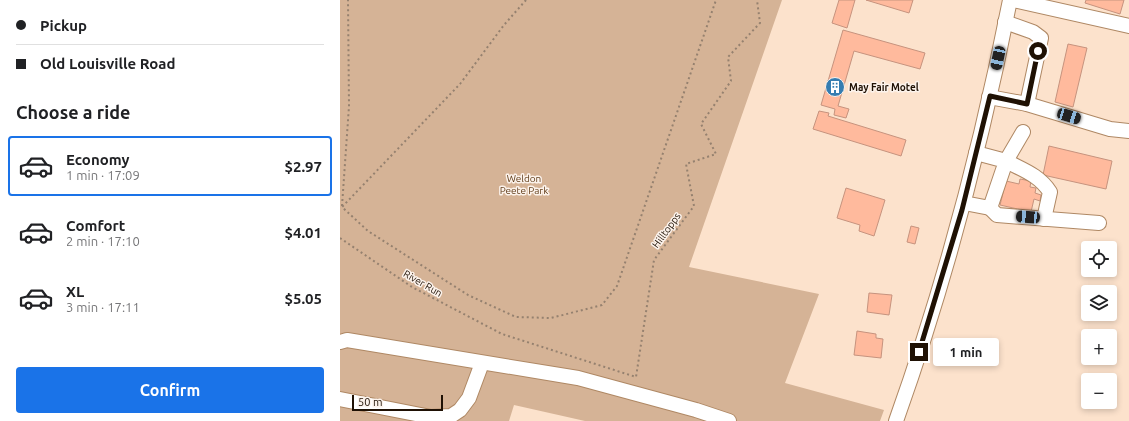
<!DOCTYPE html>
<html lang="en">
<head>
<meta charset="utf-8">
<style>
	body { margin:0; font-family:Ubuntu,sans-serif; background:#f6f6f6; color:#202124; height:100vh; display:flex; flex-direction:column; font-size:15px; white-space:nowrap }
	* { box-sizing:border-box; margin:0 }
	p { font-size:13px; color:#757577 }
	.icon { flex:none; width:22px; height:22px; fill:none; stroke:currentColor; stroke-width:2; stroke-linecap:round; stroke-linejoin:round }
	.map { position:relative; flex:1; overflow:hidden }
	.panel { display:flex; flex-direction:column; background:#fff; width:340px }
	.panel>* { flex:none }
	.top-card { display:grid; align-content:center; height:88px; padding:0 16px; background:#fff }
	.controls { position:absolute; left:741px; top:241px; display:grid; gap:8px }
	.controls a { display:grid; place-items:center; width:36px; height:36px; border-radius:4px; background:#fff; box-shadow:0 2px 6px #0003; font-size:20px }
	.scale { position:absolute; left:12px; bottom:10px; width:91px; box-sizing:border-box; padding-left:4px; border:2px solid #1f1104; border-top:0; font-size:11px; line-height:14px; white-space:nowrap; color:#1f1104; -webkit-text-stroke:3px #fcf3ec; paint-order:stroke }
	.end { position:absolute; width:18px; height:18px; margin:-9px; border:5px solid #1f1104; background:#fff; box-shadow:0 0 0 2px #fff }
	.from { border-radius:50% }
	.bubble { position:absolute; height:28px; border-radius:4px; background:#fff; box-shadow:0 2px 6px #0003; font-size:13px; font-weight:700; line-height:28px; text-align:center }
	.car { position:absolute; width:12px; height:24px; margin:-12px -6px; border-radius:5px; box-shadow:0 0 3px 1px #0007; background:linear-gradient(#222 24%,#8ab4d8 0 40%,#222 0 76%,#8ab4d8 0 86%,#222 0) }
	.top-card b { display:flex; align-items:center; gap:14px; height:38px; font-size:15px }
	.top-card b+b { border-top:1px solid #e0e0e0 }
	.top-card i { width:10px; height:10px; background:#202124 }
	ul { padding:0; list-style:none }
	li { display:flex; align-items:center; gap:12px; height:60px; margin:0 8px 6px; padding:0 8px; border:2px solid transparent; border-radius:4px }
	li div { flex:1 }
	li b { display:block; font-size:15px }
	li em { font-style:normal; font-weight:700 }
	li.active { border-color:#1a73e8 }
	li>.icon { width:36px; height:36px; stroke-width:1.5 }
	h2 { padding:0 16px; font-size:18px; line-height:48px }
	.cta { display:flex; gap:8px; margin-top:auto; padding:8px 16px }
	.cta a { flex:1; height:46px; border-radius:4px; background:#1a73e8; color:#fff; font-size:16px; font-weight:700; line-height:46px; text-align:center }
	main { display:flex; flex:1; min-height:0 }
	.map>svg:first-child { display:block }
	.green { fill:#d5b396 }
	.building { fill:#ffba9d; stroke:#c6937e }
	.lines { fill:none; stroke-linecap:round; stroke-linejoin:round }
	.minor-casing { stroke:#af8864; stroke-width:16 }
	.path { stroke:#95816f; stroke-width:2; stroke-dasharray:2 3; stroke-linecap:butt }
	.minor { stroke:#fff; stroke-width:14 }
	.route { stroke:#1f1104; stroke-width:5 }
	.labels { text-anchor:middle; stroke-width:3; stroke-linejoin:round; paint-order:stroke }
	.poi-label { font-size:10px; font-weight:bold; fill:#1f1104; stroke:#fcf3ec; text-anchor:start }
	.park-label { font-size:10px; fill:#5f3b17; stroke:#fcf3ec }
	.street-label { font-size:10px; fill:#1f1104; stroke:#fcf3ec }
</style>
</head>
<body>
<main>
<section class="panel">
<div class="top-card">
<b><i class="from"></i>Pickup</b>
<b><i></i>Old Louisville Road</b>
</div>
<h2>Choose a ride</h2>
<ul>
<li class="active"><svg class="icon" aria-label="car" viewBox="0 0 24 24"><path d="M5 17H2v-5l4-1 3-4h7l3 4 3 1v5h-3M9 17h6M6 11h13"/><circle cx="7" cy="17" r="2"/><circle cx="17" cy="17" r="2"/></svg><div><b>Economy</b><p>1 min · 17:09</p></div><em>$2.97</em></li>
<li><svg class="icon" aria-label="car" viewBox="0 0 24 24"><path d="M5 17H2v-5l4-1 3-4h7l3 4 3 1v5h-3M9 17h6M6 11h13"/><circle cx="7" cy="17" r="2"/><circle cx="17" cy="17" r="2"/></svg><div><b>Comfort</b><p>2 min · 17:10</p></div><em>$4.01</em></li>
<li><svg class="icon" aria-label="car" viewBox="0 0 24 24"><path d="M5 17H2v-5l4-1 3-4h7l3 4 3 1v5h-3M9 17h6M6 11h13"/><circle cx="7" cy="17" r="2"/><circle cx="17" cy="17" r="2"/></svg><div><b>XL</b><p>3 min · 17:11</p></div><em>$5.05</em></li>
</ul>
<div class="cta"><a>Confirm</a></div>
</section>
<div class="map">
<svg width="789" height="421" viewBox="0 0 789 421">
	<rect width="100%" height="100%" fill="#fce2cc"/>
	<!-- green -->
	<polygon class="green" points="0,0 442,0 349,267 479,294 445,383 544,410 540,421 245,421 174,405 169,421 0,421"/>
	<!-- building -->
	<g class="building">
		<polygon points="499,0 515,0 507,28 492,23"/>
		<polygon points="526,0 573,0 569,13"/>
		<polygon points="746,0 784,0 780,14 745,3"/>
		<polygon points="503,30 585,53 580,69 514,51 498,106 509,109 506,118 494,115 495,109 481,105"/>
		<polygon points="728,44 747,48 733,107 715,102"/>
		<polygon points="479,111 489,113 488,116 566,140 561,156 473,129"/>
		<polygon points="709,146 772,161 766,189 703,175"/>
		<polygon points="680,179 691,181 690,187 696,188 695,193 701,195 700,201 694,199 691,212 660,205 666,181 679,184"/>
		<polygon points="506,188 545,200 534,236 519,231 520,225 497,218"/>
		<polygon points="571,226 579,228 575,244 567,242"/>
		<polygon points="529,293 552,295 549,315 527,312"/>
		<polygon points="517,331 536,334 536,338 543,339 541,358 514,355"/>
	</g>
	<g class="lines">
		<defs>
			<g id="minor">
				<polyline points="673,0 789,26"/>
				<polyline points="665,22 693,32 701,38 687,104"/>
				<polyline points="649,97 687,104 770,129 789,131"/>
				<path d="M 683,132 L 666,161 C 683,170 699,175 710,192 L 704,219"/>
				<polyline points="624,203 650,208 666,161 636,153"/>
				<polyline points="650,208 657,215 759,223"/>
				<polyline points="0,342 7,340 238,378 356,410 389,421"/>
				<polyline points="0,399 91,417 111,416 120,410 129,398 142,363"/>
				<path d="M 556,421 C 605,284 642,143 670,0"/>
			</g>
		</defs>
		<!-- minor casing -->
		<use href="#minor" class="minor-casing"/>
		<!-- path -->
		<g class="path">
			<polyline points="186,0 164,25 120,84 2,207 28,231 128,295 176,317 211,318 262,305 277,286 376,0"/>
			<polyline points="2,206 9,106 8,0"/>
			<polyline points="0,238 72,287 162,334 296,377 314,260 354,206 346,164 376,154 361,124 391,81 388,57 420,23 417,0"/>
		</g>
		<!-- minor -->
		<use href="#minor" class="minor"/>
	</g>
	<g class="lines">
		<!-- route -->
		<polyline class="route" points="579,352 622,210 650,96 687,104 698,51"/>
	</g>
	<!-- icons -->
	<defs>
		<symbol id="building-disc" viewBox="-11 -11 22 22"><circle r="9.5" fill="#357db1" stroke="#fcf3ec"/><path d="M-4-6H4V6H1V3H-1V6H-4ZM-2.5-4.3h1.7v1.8h-1.7ZM.8-4.3h1.7v1.8H.8ZM-2.5-1h1.7V.8h-1.7ZM.8-1h1.7V.8H.8Z" fill="#fff"/></symbol>
	</defs>
	<g fill-rule="evenodd">
		<use href="#building-disc" x="484" y="76" width="22" height="22"/>
	</g>
	<g class="labels">
		<!-- poi labels -->
		<g class="poi-label">
			<text x="509" y="91">May Fair Motel</text>
		</g>
		<!-- park labels -->
		<g class="park-label">
			<text x="184" y="182">Weldon<tspan x="184" dy="12">Peete Park</tspan></text>
		</g>
		<!-- street labels -->
		<g class="street-label">
			<text transform="translate(326 230) rotate(-54)" y="4">Hilltopps</text>
			<text transform="translate(83 283) rotate(30)" y="4">River Run</text>
		</g>
	</g>
</svg>
<div class="controls">
<a><svg class="icon" aria-label="locate" viewBox="0 0 24 24"><circle cx="12" cy="12" r="6"/><path d="M12 2v4M12 18v4M2 12h4M18 12h4"/></svg></a>
<a><svg class="icon" aria-label="layers" viewBox="0 0 24 24"><path d="M12 4l9 5-9 5-9-5zM3 14l9 5 9-5"/></svg></a>
<a>+</a>
<a>−</a>
</div>
<div class="scale">50 m</div>
<i class="end from" style="left:698px;top:51px"></i>
<i class="end" style="left:579px;top:352px"></i>
<div class="bubble" style="left:593px;top:338px;width:66px">1 min</div>
<i class="car" style="left:658px;top:58px;rotate:192deg"></i>
<i class="car" style="left:729px;top:116px;rotate:107deg"></i>
<i class="car" style="left:688px;top:217px;rotate:274deg"></i>
</div>
</main>
</body>
</html>
